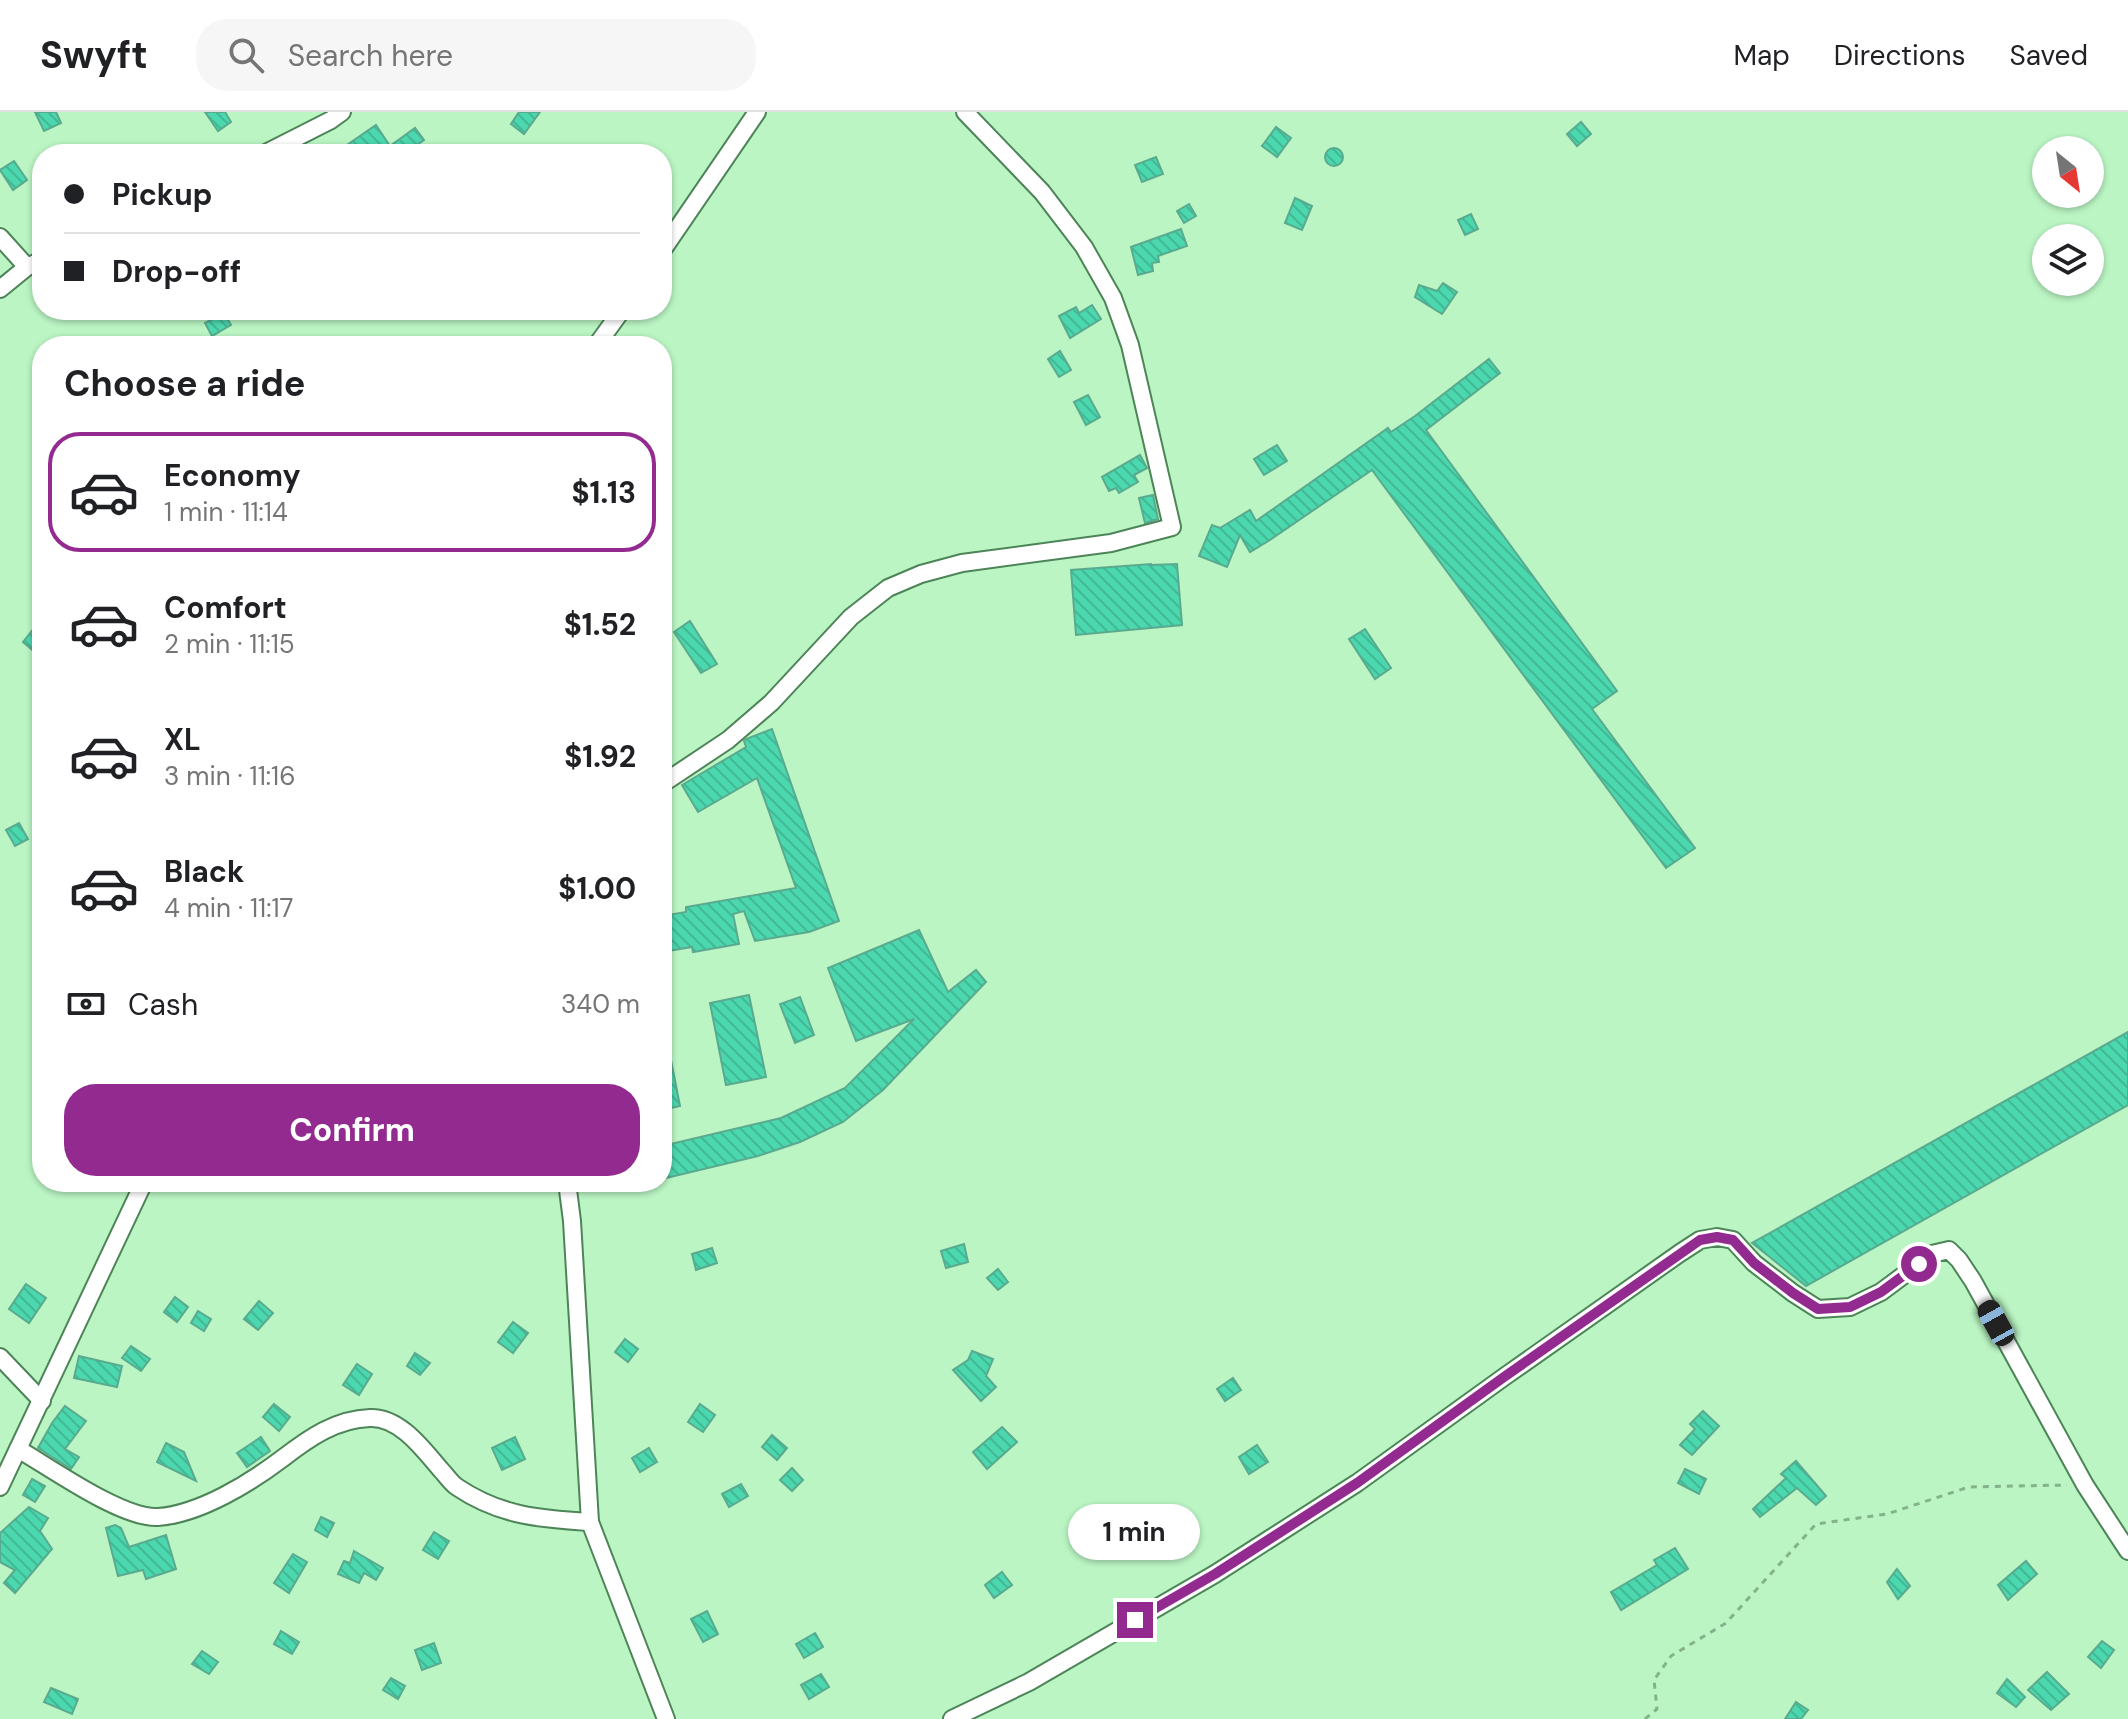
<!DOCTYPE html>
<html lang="en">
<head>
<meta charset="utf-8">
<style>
	body { margin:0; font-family:"DM Sans",sans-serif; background:#f6f6f6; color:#202124; height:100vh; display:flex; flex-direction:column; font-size:30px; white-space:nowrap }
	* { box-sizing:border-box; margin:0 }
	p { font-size:26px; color:#757577 }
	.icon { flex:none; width:44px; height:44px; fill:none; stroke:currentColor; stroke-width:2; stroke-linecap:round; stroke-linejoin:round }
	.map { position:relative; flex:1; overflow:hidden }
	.drawer { position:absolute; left:32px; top:224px; width:640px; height:856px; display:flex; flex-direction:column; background:#fff; border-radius:32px; box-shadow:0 2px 6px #0004 }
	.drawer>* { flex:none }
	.guide { position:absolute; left:32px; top:32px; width:640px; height:176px; border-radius:32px; box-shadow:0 2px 6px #0004; display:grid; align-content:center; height:176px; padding:0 32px; background:#fff }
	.needle { width:52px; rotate:150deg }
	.buttons { position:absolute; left:2032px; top:24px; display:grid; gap:16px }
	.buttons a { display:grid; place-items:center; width:72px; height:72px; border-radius:50%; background:#fff; box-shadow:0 2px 6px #0004; font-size:40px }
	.end { position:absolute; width:36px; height:36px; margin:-18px; border:10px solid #922a8f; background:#fff; box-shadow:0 0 0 4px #fff }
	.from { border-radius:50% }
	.bubble { position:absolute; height:56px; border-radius:28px; background:#fff; box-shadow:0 2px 6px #0004; font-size:26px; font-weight:700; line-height:56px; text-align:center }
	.car { position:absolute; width:24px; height:48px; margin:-24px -12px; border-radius:10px; box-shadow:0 0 6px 2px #0007; background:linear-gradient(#222 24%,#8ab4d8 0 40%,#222 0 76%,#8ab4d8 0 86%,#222 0) }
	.guide b { display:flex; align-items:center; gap:28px; height:76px; font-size:30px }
	.guide b+b { border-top:2px solid #e0e0e0 }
	.guide i { width:20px; height:20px; background:#202124 }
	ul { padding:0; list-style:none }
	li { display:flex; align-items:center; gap:24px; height:120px; margin:0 16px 12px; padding:0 16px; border:4px solid transparent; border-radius:32px }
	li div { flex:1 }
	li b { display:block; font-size:30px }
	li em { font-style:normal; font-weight:700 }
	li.on { border-color:#922a8f }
	li>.icon { width:72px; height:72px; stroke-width:1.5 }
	h2 { padding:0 32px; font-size:36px; line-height:96px }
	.pay { display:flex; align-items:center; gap:20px; height:88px; padding:0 32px; font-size:30px }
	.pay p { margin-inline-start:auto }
	.action { display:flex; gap:16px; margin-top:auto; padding:16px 32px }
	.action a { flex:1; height:92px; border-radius:32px; background:#922a8f; color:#fff; font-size:32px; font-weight:700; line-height:92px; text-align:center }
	header { display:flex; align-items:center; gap:48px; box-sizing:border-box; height:112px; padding:0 40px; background:#fff; border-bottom:2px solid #e0e0e0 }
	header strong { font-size:38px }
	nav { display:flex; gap:44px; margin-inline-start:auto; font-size:28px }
	.search { width:560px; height:72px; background:#f6f6f6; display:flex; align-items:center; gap:20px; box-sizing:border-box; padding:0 28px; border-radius:32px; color:#757577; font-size:30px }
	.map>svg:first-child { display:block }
	.building { fill:url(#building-back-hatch); stroke:#59aa8e; stroke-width:2 }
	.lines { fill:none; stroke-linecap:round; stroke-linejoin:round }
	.minor-casing { stroke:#4d8458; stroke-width:20 }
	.path { stroke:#83b28b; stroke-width:3; stroke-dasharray:6 6; stroke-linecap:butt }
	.minor { stroke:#fff; stroke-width:16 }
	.route { stroke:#922a8f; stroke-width:10 }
</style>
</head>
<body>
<header>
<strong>Swyft</strong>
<div class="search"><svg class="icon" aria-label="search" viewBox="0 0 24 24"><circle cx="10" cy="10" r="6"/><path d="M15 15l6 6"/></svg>Search here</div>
<nav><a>Map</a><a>Directions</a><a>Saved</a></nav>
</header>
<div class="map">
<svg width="2128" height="1607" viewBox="0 0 2128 1607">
	<defs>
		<pattern id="building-back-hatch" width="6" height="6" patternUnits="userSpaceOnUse" patternTransform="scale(2)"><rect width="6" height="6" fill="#4cd8ae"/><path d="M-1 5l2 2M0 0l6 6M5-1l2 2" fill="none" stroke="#41b995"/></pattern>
	</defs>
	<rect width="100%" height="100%" fill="#baf5c3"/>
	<!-- building -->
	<g class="building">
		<polygon points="35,0 56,0 61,11 44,19"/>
		<polygon points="205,0 225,0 231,10 218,19"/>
		<polygon points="519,0 540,0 524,22 511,12"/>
		<polygon points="1581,10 1591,22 1577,34 1567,22"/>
		<polygon points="376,13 390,34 415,16 424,28 404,42 334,42"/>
		<polygon points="1276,15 1291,26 1277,45 1262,34"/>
		<circle cx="1334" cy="45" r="9"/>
		<polygon points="1156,45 1163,62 1142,70 1135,53"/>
		<polygon points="14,49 27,68 13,78 0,58"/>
		<polygon points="1295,86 1312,94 1302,118 1285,111"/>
		<polygon points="1189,92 1196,104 1184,111 1177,99"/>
		<polygon points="1471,102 1478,117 1465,123 1458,108"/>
		<polygon points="1181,117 1187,134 1158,144 1159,150 1152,151 1153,159 1138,163 1131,135"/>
		<polygon points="1443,171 1457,180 1442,202 1415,185 1419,173 1437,179"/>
		<polygon points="1092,193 1101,207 1070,226 1059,204 1076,195 1079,201"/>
		<polygon points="224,201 231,213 212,224 205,211"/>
		<polygon points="1060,239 1071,258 1059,265 1048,247"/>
		<polygon points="1489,247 1500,261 1426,318 1617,579 1592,597 1695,736 1666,756 1372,358 1270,428 1250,440 1240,423 1227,455 1199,444 1212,413 1220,416 1250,398 1256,409 1388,316 1391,320 1415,304"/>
		<polygon points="1088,283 1100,305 1086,313 1074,290"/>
		<polygon points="1277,333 1287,349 1264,363 1254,347"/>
		<polygon points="1140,343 1147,356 1134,363 1138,370 1119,381 1116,376 1109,379 1102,365"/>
		<polygon points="1153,383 1158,407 1145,411 1139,386"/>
		<polygon points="1151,452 1151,453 1177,452 1182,513 1076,523 1071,458"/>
		<polygon points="42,506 42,546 23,530"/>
		<polygon points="690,509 717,552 701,561 674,520"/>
		<polygon points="1365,517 1391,556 1375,567 1349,527"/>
		<polygon points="772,617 839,809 809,820 755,829 744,799 733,802 739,832 693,840 692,835 662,840 662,804 686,800 686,795 796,776 757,666 698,700 682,673 746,635 744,629 746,627"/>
		<polygon points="19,711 28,727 15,734 6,718"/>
		<polygon points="919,818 948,880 976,858 986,870 883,978 843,1010 800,1030 758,1044 662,1067 662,1034 781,1006 845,976 914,907 856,929 828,856"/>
		<polygon points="749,883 766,965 726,973 710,891"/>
		<polygon points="800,885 814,923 795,931 780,892"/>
		<polygon points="2128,920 2128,993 1806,1174 1752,1131"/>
		<polygon points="669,938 680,994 662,998 662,939"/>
		<polygon points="964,1132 968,1150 946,1156 941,1139"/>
		<polygon points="712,1136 717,1151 696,1158 692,1142"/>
		<polygon points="998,1157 1008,1170 998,1178 987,1166"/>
		<polygon points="26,1172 46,1186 29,1211 9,1197"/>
		<polygon points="175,1185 188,1195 177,1210 164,1200"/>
		<polygon points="259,1189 273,1201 258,1218 244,1207"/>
		<polygon points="198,1199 211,1207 204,1219 191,1211"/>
		<polygon points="513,1210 528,1221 513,1241 498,1230"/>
		<polygon points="625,1227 638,1237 628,1250 615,1240"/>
		<polygon points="131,1234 150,1247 141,1259 122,1246"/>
		<polygon points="972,1239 993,1247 986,1264 996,1275 981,1289 953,1258 968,1248"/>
		<polygon points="415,1241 430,1251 420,1263 407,1254"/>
		<polygon points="79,1244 122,1254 117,1275 74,1266"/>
		<polygon points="357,1252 372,1262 359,1283 343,1273"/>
		<polygon points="1233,1266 1241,1278 1225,1289 1217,1277"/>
		<polygon points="274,1292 290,1305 279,1319 263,1305"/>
		<polygon points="700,1292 715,1303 703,1320 688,1310"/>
		<polygon points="65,1294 86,1309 65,1337 79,1345 71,1357 38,1336 52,1311"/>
		<polygon points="1703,1299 1719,1314 1692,1343 1680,1333 1695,1317 1690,1312"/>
		<polygon points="1002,1315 1017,1330 987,1357 973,1340"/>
		<polygon points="772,1323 787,1336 777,1348 762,1335"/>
		<polygon points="261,1325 270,1339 247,1355 237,1341"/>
		<polygon points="515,1325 525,1347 502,1358 492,1336"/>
		<polygon points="166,1331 184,1340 196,1369 157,1350"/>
		<polygon points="1257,1333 1268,1350 1249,1362 1239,1345"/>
		<polygon points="649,1336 657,1350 640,1360 632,1346"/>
		<polygon points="1796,1349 1826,1384 1816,1393 1797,1376 1760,1405 1753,1397 1786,1366 1781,1362"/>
		<polygon points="792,1356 803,1368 792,1379 780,1368"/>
		<polygon points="1685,1357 1706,1367 1699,1382 1678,1371"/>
		<polygon points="32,1367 45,1374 35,1390 23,1383"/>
		<polygon points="741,1372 748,1384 729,1395 722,1382"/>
		<polygon points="29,1395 48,1406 40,1419 52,1437 15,1481 4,1471 15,1458 0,1450 0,1421"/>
		<polygon points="321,1405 334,1411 327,1425 315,1418"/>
		<polygon points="115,1413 121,1416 129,1435 166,1423 176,1457 146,1467 143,1458 118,1464 106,1416"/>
		<polygon points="434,1420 449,1429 438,1447 423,1438"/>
		<polygon points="1675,1436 1688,1457 1621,1498 1611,1480 1657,1453 1654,1448"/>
		<polygon points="354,1439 383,1456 376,1468 364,1461 359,1471 338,1462 344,1449 350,1451"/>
		<polygon points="293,1442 307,1450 289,1481 274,1471"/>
		<polygon points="2026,1449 2037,1462 2008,1488 1998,1473"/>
		<polygon points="1897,1457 1910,1474 1898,1487 1887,1470"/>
		<polygon points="1002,1460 1012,1473 994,1486 985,1473"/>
		<polygon points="707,1499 718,1522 703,1530 691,1507"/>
		<polygon points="281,1519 299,1530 292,1542 274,1532"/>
		<polygon points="815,1521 823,1535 804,1546 796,1532"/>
		<polygon points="2102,1529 2114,1538 2101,1556 2088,1545"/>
		<polygon points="434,1531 441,1551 422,1558 415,1538"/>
		<polygon points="202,1539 218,1550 209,1562 192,1552"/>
		<polygon points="2047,1560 2069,1582 2051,1598 2028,1578"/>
		<polygon points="821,1562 829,1575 809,1587 801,1573"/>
		<polygon points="391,1566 405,1574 398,1587 383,1578"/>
		<polygon points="2007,1567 2025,1585 2016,1595 1997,1581"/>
		<polygon points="51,1576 78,1587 72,1602 44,1590"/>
		<polygon points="1796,1590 1808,1598 1801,1607 1785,1607"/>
	</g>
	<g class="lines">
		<defs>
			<g id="minor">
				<polyline points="264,42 331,8 342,0"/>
				<polyline points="0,125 27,155"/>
				<polyline points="662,139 757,0"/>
				<polyline points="0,177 27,155 42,148"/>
				<polyline points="596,234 622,198"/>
				<polyline points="662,672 728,628 771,591 851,505 888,476 921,462 962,451 1111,431 1172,415 1130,233 1113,186 1084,135 1042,80 965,0"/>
				<polyline points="567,1070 572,1109 590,1410 666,1607"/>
				<polyline points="0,1245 42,1289"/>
				<path d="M 18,1337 C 51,1356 122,1407 158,1405 C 200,1402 250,1371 283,1346 C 309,1326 336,1307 370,1306 C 400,1305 423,1337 441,1358 C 446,1363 451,1371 457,1375 C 500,1404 540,1407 590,1410"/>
				<polyline points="0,1375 144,1070"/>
				<polyline points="952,1607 1029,1570 1215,1462 1357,1371 1504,1265 1680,1141 1700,1128 1717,1125 1733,1128 1754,1151 1793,1181 1818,1197 1850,1195 1881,1180 1932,1142 1949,1138 1959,1148 1973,1169 2085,1373 2128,1439"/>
			</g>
		</defs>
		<!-- minor casing -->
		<use href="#minor" class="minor-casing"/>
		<!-- path -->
		<polyline class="path" points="1645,1607 1657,1597 1654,1568 1671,1544 1726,1511 1816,1412 1887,1402 1969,1375 2067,1373"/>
		<!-- minor -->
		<use href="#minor" class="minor"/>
	</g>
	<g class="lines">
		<!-- route -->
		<polyline class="route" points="1135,1508 1215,1462 1357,1371 1504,1265 1700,1128 1717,1125 1733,1128 1754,1151 1793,1181 1818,1197 1850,1195 1881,1180 1919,1152"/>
	</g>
</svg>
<div class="buttons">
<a><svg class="needle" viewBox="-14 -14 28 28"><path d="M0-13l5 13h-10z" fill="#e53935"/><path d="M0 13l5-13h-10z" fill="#757577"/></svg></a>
<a><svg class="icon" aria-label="layers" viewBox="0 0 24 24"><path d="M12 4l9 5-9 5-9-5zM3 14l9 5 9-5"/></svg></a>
</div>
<i class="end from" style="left:1919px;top:1152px"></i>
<i class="end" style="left:1135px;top:1508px"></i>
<div class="bubble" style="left:1068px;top:1392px;width:132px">1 min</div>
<i class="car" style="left:1996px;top:1211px;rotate:331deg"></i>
<div class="guide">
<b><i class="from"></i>Pickup</b>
<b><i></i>Drop-off</b>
</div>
<section class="drawer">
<h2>Choose a ride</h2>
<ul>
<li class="on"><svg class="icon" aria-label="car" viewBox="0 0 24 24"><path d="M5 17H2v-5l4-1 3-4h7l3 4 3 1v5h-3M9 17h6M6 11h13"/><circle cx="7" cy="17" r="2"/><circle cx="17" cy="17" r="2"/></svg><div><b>Economy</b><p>1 min · 11:14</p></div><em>$1.13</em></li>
<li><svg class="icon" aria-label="car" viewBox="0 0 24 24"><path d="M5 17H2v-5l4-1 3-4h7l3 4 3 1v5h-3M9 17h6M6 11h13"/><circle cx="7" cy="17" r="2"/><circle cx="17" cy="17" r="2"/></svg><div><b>Comfort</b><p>2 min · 11:15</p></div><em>$1.52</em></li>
<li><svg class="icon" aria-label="car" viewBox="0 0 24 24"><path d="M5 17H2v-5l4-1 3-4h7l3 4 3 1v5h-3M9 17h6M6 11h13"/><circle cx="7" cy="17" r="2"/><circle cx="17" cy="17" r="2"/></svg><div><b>XL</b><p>3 min · 11:16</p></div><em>$1.92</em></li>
<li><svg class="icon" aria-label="car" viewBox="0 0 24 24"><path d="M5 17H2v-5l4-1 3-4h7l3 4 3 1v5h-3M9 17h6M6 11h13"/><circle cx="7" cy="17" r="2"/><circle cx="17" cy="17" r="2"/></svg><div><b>Black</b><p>4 min · 11:17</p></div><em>$1.00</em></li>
</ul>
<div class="pay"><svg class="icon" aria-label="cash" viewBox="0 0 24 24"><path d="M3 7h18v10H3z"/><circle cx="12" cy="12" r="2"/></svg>Cash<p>340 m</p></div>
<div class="action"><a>Confirm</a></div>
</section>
</div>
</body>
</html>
